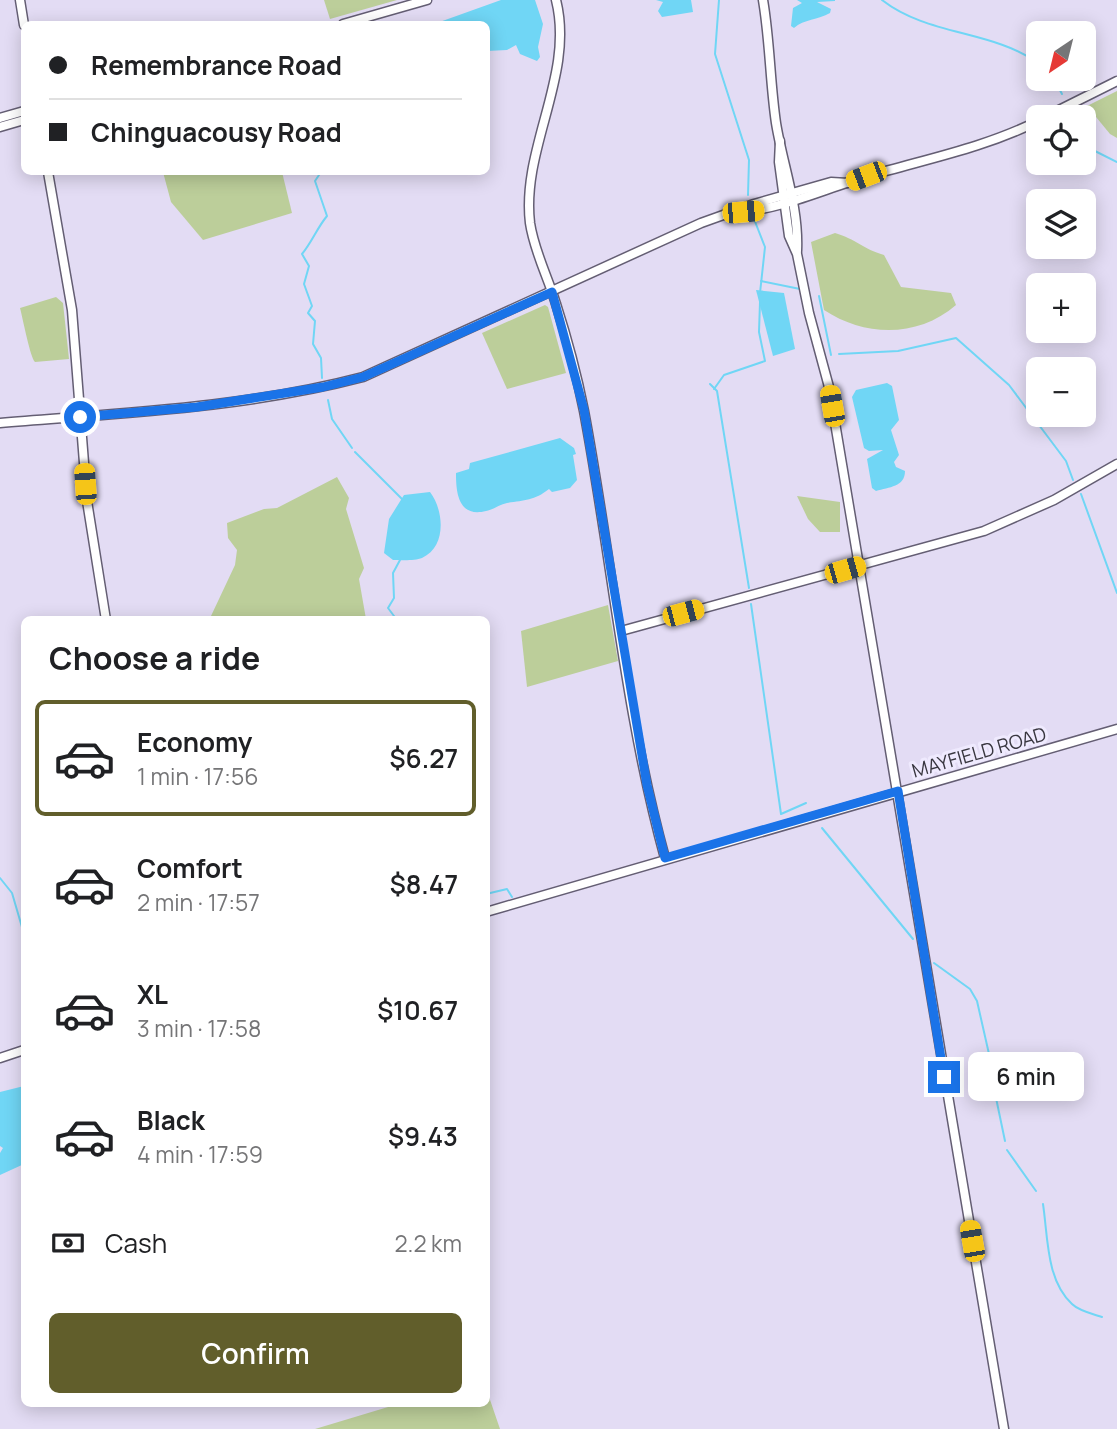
<!DOCTYPE html>
<html lang="en">
<head>
<meta charset="utf-8">
<style>
	body { margin:0; font-family:Manrope,sans-serif; background:#f2f2f2; color:#202124; height:100vh; display:flex; flex-direction:column; font-size:26px; white-space:nowrap }
	* { box-sizing:border-box; margin:0 }
	p { font-size:23px; color:#757577 }
	.icon { flex:none; width:38px; height:38px; fill:none; stroke:currentColor; stroke-width:2; stroke-linecap:round; stroke-linejoin:round }
	.map { position:relative; flex:1; overflow:hidden }
	.side { position:absolute; left:21px; top:616px; width:469px; height:791px; display:flex; flex-direction:column; background:#fff; border-radius:10px; box-shadow:0 4px 18px #0003 }
	.side>* { flex:none }
	.banner { position:absolute; left:21px; top:21px; width:469px; height:154px; border-radius:10px; box-shadow:0 4px 18px #0003; display:grid; align-content:center; height:154px; padding:0 28px; background:#fff }
	.needle { width:46px; rotate:215deg }
	.buttons { position:absolute; left:1026px; top:21px; display:grid; gap:14px }
	.buttons a { display:grid; place-items:center; width:70px; height:70px; border-radius:10px; background:#fff; box-shadow:0 4px 18px #0003; font-size:35px }
	.end { position:absolute; width:32px; height:32px; margin:-16px; border:9px solid #1a73e8; background:#fff; box-shadow:0 0 0 4px #fff }
	.from { border-radius:50% }
	.bubble { position:absolute; height:49px; border-radius:10px; background:#fff; box-shadow:0 4px 18px #0003; font-size:23px; font-weight:600; line-height:49px; text-align:center }
	.car { position:absolute; width:21px; height:42px; margin:-21px -10px; border-radius:9px; box-shadow:0 0 5px 2px #0007; background:linear-gradient(#f5c518 24%,#345 0 40%,#f5c518 0 76%,#345 0 86%,#f5c518 0) }
	.banner b { display:flex; align-items:center; gap:24px; height:66px; font-size:26px }
	.banner b+b { border-top:2px solid #e0e0e0 }
	.banner i { width:18px; height:18px; background:#202124 }
	ul { padding:0; list-style:none }
	li { display:flex; align-items:center; gap:21px; height:116px; margin:0 14px 10px; padding:0 14px; border:4px solid transparent; border-radius:10px }
	li div { flex:1 }
	li b { display:block; font-size:26px }
	li em { font-style:normal; font-weight:600 }
	li.selected { border-color:#615e2b }
	li>.icon { width:63px; height:63px; stroke-width:1.5 }
	h2 { padding:0 28px; font-size:32px; line-height:84px }
	.pay { display:flex; align-items:center; gap:18px; height:77px; padding:0 28px; font-size:26px }
	.pay p { margin-inline-start:auto }
	.button { display:flex; gap:14px; margin-top:auto; padding:14px 28px }
	.button a { flex:1; height:80px; border-radius:10px; background:#615e2b; color:#fff; font-size:28px; font-weight:600; line-height:80px; text-align:center }
	.map>svg:first-child { display:block }
	.green { fill:#bcce9a }
	.water { fill:#70d6f5 }
	.lines { fill:none; stroke-linecap:round; stroke-linejoin:round }
	.stream { stroke:#70d6f5; stroke-width:2 }
	.secondary-casing { stroke:#645e73; stroke-width:11 }
	.secondary { stroke:#fff; stroke-width:8 }
	.route { stroke:#1a73e8; stroke-width:9 }
	.labels { text-anchor:middle; stroke-width:6; stroke-linejoin:round; paint-order:stroke }
	.street-label { font-size:19px; fill:#393740; stroke:#efeafe }
</style>
</head>
<body>
<div class="map">
<svg width="1117" height="1429" viewBox="0 0 1117 1429">
	<rect width="100%" height="100%" fill="#e3dcf4"/>
	<!-- green -->
	<g class="green">
		<polygon points="324,0 397,0 330,19"/>
		<polygon points="1117,91 1117,138 1110,134 1087,106"/>
		<polygon points="163,172 282,172 292,213 203,240 171,202"/>
		<path d="M 835,233 C 856,239 863,249 884,255 L 901,287 L 951,293 L 956,305 C 918,338 865,337 824,310 L 811,242 Z"/>
		<path d="M 56,297 L 63,303 L 69,359 L 35,362 C 30,357 23,319 20,308 Z"/>
		<polygon points="545,305 548,307 566,373 507,389 482,333"/>
		<polygon points="337,477 349,498 346,509 364,568 359,579 366,619 205,619 211,616 235,565 237,550 228,538 227,523 264,509 277,508"/>
		<polygon points="797,496 840,502 840,532 820,532 808,519"/>
		<polygon points="608,605 618,661 527,687 521,631"/>
		<polygon points="487,1391 500,1429 315,1429 398,1404 486,1404"/>
	</g>
	<!-- water -->
	<g class="water">
		<polygon points="501,0 535,0 543,24 538,47 540,57 537,61 520,54 516,45 507,50 487,51 486,24 434,24"/>
		<polygon points="656,0 691,0 693,12 662,17 658,11 663,2"/>
		<path d="M 797,0 L 835,0 L 835,1 L 817,2 L 831,9 L 830,13 C 818,20 804,19 794,28 L 791,26 L 793,8 L 802,3 Z"/>
		<polygon points="756,290 784,293 795,349 773,356"/>
		<path d="M 887,383 L 892,386 L 899,420 L 891,430 L 899,455 L 894,462 L 896,467 L 905,471 C 905,487 889,487 876,491 L 872,488 L 867,459 L 883,450 L 869,451 L 864,448 L 852,397 L 856,390 Z"/>
		<path d="M 560,438 L 574,448 L 576,454 L 573,455 L 577,480 L 570,488 L 552,492 L 549,489 C 534,501 524,500 507,503 C 500,504 493,510 486,511 C 458,518 456,492 456,473 L 469,469 L 470,463 Z"/>
		<path d="M 430,492 C 444,510 447,547 422,558 C 415,561 401,560 393,560 L 384,553 L 389,519 L 404,495 Z"/>
		<polygon points="24,1086 24,1164 0,1175 0,1153 3,1148 0,1146 0,1092"/>
	</g>
	<g class="lines">
		<!-- stream -->
		<g class="stream">
			<polyline points="719,0 715,54 749,160 748,195"/>
			<path d="M 882,0 C 928,36 992,30 1038,63"/>
			<polyline points="399,24 399,23"/>
			<polyline points="1054,79 1062,94"/>
			<polyline points="1074,116 1074,117"/>
			<polyline points="1083,139 1093,150 1117,162"/>
			<path d="M 321,172 L 315,181 L 327,216 C 317,228 312,242 302,254 L 309,266 L 304,284 L 312,306 L 308,313 L 315,321 L 313,344 L 321,358 L 322,378"/>
			<polyline points="754,219 765,247 760,293"/>
			<polyline points="761,281 800,289"/>
			<polyline points="819,296 831,355"/>
			<polyline points="839,354 898,351 956,338 1009,385 1066,461 1073,480"/>
			<polyline points="710,384 717,391 749,588"/>
			<polyline points="714,389 724,375 765,361 759,332 760,302"/>
			<polyline points="328,400 332,419 352,448"/>
			<polyline points="355,452 402,499"/>
			<polyline points="1081,494 1117,593"/>
			<polyline points="751,604 781,814 806,803"/>
			<polyline points="397,620 388,608 394,598 393,573 400,560"/>
			<polyline points="822,828 913,939"/>
			<polyline points="0,878 12,893 24,934"/>
			<polyline points="486,894 507,889 512,897"/>
			<polyline points="934,963 970,989 977,1001 989,1054"/>
			<polyline points="991,1074 1005,1141"/>
			<polyline points="1007,1150 1036,1191"/>
			<path d="M 1043,1204 C 1048,1237 1046,1280 1072,1304 C 1079,1311 1093,1314 1102,1317"/>
		</g>
		<defs>
			<g id="secondary">
				<polyline points="20,0 24,25"/>
				<path d="M 556,0 C 575,75 521,148 530,223 C 534,251 548,277 556,304 C 567,338 577,376 584,411 C 612,560 625,713 665,858"/>
				<path d="M 763,0 C 770,41 770,82 776,123 C 783,166 799,207 797,251"/>
				<polyline points="343,24 427,0"/>
				<polyline points="1045,117 1117,81"/>
				<polyline points="0,118 24,111"/>
				<polyline points="0,127 24,120"/>
				<polyline points="780,141 779,162 789,236 797,254 809,313 829,387 1004,1429"/>
				<polyline points="48,172 72,310 87,501 106,620"/>
				<path d="M 740,212 C 786,208 826,188 869,176 C 926,159 984,148 1038,121"/>
				<path d="M 0,423 C 121,413 245,408 363,377 L 701,223 L 754,204 L 831,182 L 848,183"/>
				<polyline points="621,631 984,531 1054,500 1117,464"/>
				<polyline points="486,912 1117,729"/>
				<polyline points="0,1058 24,1050"/>
			</g>
		</defs>
		<!-- secondary casing -->
		<use href="#secondary" class="secondary-casing"/>
		<!-- secondary -->
		<use href="#secondary" class="secondary"/>
	</g>
	<g class="lines">
		<!-- route -->
		<polyline class="route" points="80,417 197,407 323,387 363,377 552,292 584,410 647,785 665,858 898,791 944,1077"/>
	</g>
	<g class="labels">
		<!-- street labels -->
		<g class="street-label">
			<text transform="translate(979 752) rotate(-16)" y="7">MAYFIELD ROAD</text>
		</g>
	</g>
</svg>
<div class="buttons">
<a><svg class="needle" viewBox="-14 -14 28 28"><path d="M0-13l5 13h-10z" fill="#e53935"/><path d="M0 13l5-13h-10z" fill="#757577"/></svg></a>
<a><svg class="icon" aria-label="locate" viewBox="0 0 24 24"><circle cx="12" cy="12" r="6"/><path d="M12 2v4M12 18v4M2 12h4M18 12h4"/></svg></a>
<a><svg class="icon" aria-label="layers" viewBox="0 0 24 24"><path d="M12 4l9 5-9 5-9-5zM3 14l9 5 9-5"/></svg></a>
<a>+</a>
<a>−</a>
</div>
<i class="end from" style="left:80px;top:417px"></i>
<i class="end" style="left:944px;top:1077px"></i>
<div class="bubble" style="left:968px;top:1052px;width:116px">6 min</div>
<i class="car" style="left:866px;top:176px;rotate:249deg"></i>
<i class="car" style="left:743px;top:212px;rotate:85deg"></i>
<i class="car" style="left:832px;top:406px;rotate:350deg"></i>
<i class="car" style="left:85px;top:484px;rotate:356deg"></i>
<i class="car" style="left:845px;top:570px;rotate:74deg"></i>
<i class="car" style="left:683px;top:613px;rotate:75deg"></i>
<i class="car" style="left:972px;top:1241px;rotate:350deg"></i>
<div class="banner">
<b><i class="from"></i>Remembrance Road</b>
<b><i></i>Chinguacousy Road</b>
</div>
<section class="side">
<h2>Choose a ride</h2>
<ul>
<li class="selected"><svg class="icon" aria-label="car" viewBox="0 0 24 24"><path d="M5 17H2v-5l4-1 3-4h7l3 4 3 1v5h-3M9 17h6M6 11h13"/><circle cx="7" cy="17" r="2"/><circle cx="17" cy="17" r="2"/></svg><div><b>Economy</b><p>1 min · 17:56</p></div><em>$6.27</em></li>
<li><svg class="icon" aria-label="car" viewBox="0 0 24 24"><path d="M5 17H2v-5l4-1 3-4h7l3 4 3 1v5h-3M9 17h6M6 11h13"/><circle cx="7" cy="17" r="2"/><circle cx="17" cy="17" r="2"/></svg><div><b>Comfort</b><p>2 min · 17:57</p></div><em>$8.47</em></li>
<li><svg class="icon" aria-label="car" viewBox="0 0 24 24"><path d="M5 17H2v-5l4-1 3-4h7l3 4 3 1v5h-3M9 17h6M6 11h13"/><circle cx="7" cy="17" r="2"/><circle cx="17" cy="17" r="2"/></svg><div><b>XL</b><p>3 min · 17:58</p></div><em>$10.67</em></li>
<li><svg class="icon" aria-label="car" viewBox="0 0 24 24"><path d="M5 17H2v-5l4-1 3-4h7l3 4 3 1v5h-3M9 17h6M6 11h13"/><circle cx="7" cy="17" r="2"/><circle cx="17" cy="17" r="2"/></svg><div><b>Black</b><p>4 min · 17:59</p></div><em>$9.43</em></li>
</ul>
<div class="pay"><svg class="icon" aria-label="cash" viewBox="0 0 24 24"><path d="M3 7h18v10H3z"/><circle cx="12" cy="12" r="2"/></svg>Cash<p>2.2 km</p></div>
<div class="button"><a>Confirm</a></div>
</section>
</div>
</body>
</html>
